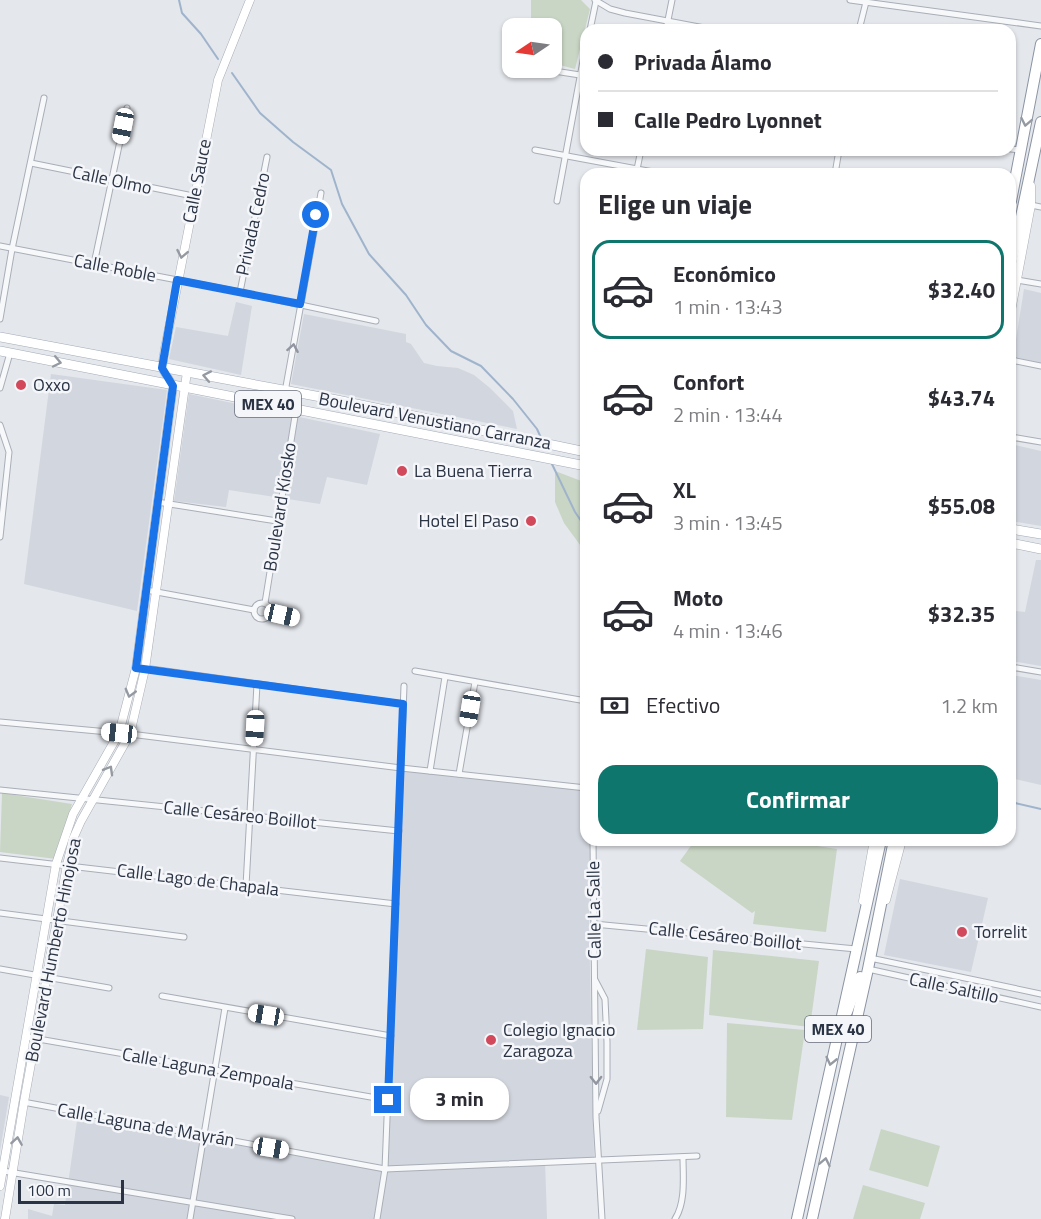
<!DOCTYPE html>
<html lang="es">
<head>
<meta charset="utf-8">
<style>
	body { margin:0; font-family:"Titillium Web",sans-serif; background:#f7f7f7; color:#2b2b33; height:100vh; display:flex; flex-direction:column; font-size:22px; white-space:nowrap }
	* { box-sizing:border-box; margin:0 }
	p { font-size:20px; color:#7c7c81 }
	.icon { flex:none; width:33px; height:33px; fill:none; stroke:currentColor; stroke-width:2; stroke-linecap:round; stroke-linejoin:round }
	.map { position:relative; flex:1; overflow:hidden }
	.details { position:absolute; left:580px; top:168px; width:436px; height:678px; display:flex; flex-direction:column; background:#fff; border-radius:18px; box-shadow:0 2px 4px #0004 }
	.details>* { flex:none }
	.guide { position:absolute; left:580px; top:24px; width:436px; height:132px; border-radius:18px; box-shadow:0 2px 4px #0004; display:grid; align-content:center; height:132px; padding:0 18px; background:#fff }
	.needle { width:39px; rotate:257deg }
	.fabs { position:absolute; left:502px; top:18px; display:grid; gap:12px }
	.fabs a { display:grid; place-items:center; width:60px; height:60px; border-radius:12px; background:#fff; box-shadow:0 2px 4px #0004; font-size:30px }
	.scale { position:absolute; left:18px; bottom:15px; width:106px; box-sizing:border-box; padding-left:6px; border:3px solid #2b3445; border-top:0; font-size:16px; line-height:21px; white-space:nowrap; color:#2b3445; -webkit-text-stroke:4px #f4f6f9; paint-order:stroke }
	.end { position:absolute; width:27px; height:27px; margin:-14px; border:8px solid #1a73e8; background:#fff; box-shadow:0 0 0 3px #fff }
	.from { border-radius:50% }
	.bubble { position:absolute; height:42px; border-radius:18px; background:#fff; box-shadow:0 2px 4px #0004; font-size:20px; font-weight:700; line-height:42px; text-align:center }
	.car { position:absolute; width:18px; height:36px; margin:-18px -9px; border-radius:8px; box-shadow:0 0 4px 2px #0007; background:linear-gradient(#fff 24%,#345 0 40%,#fff 0 76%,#345 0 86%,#fff 0) }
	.guide b { display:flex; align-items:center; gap:21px; height:57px; font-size:22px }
	.guide b+b { border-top:2px solid #e1e1e2 }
	.guide i { width:15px; height:15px; background:#2b2b33 }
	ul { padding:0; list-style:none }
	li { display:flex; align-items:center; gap:18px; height:99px; margin:0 12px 9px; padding:0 6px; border:3px solid transparent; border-radius:18px }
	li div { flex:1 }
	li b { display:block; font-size:22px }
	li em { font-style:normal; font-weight:700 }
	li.selected { border-color:#0f766e }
	li>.icon { width:54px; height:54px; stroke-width:1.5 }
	h2 { padding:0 18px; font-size:27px; line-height:72px }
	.pay { display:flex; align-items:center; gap:15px; height:66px; padding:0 18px; font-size:22px }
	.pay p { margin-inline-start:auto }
	.action { display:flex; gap:12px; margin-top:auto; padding:12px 18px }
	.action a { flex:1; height:69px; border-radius:18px; background:#0f766e; color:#fff; font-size:24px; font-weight:700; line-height:69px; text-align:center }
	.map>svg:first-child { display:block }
	.built { fill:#d2d6de }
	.green { fill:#c9d6c5 }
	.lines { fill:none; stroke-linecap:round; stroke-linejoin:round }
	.stream { stroke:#9fb4cc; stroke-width:2 }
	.street-casing { stroke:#a9aeb7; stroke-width:7 }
	.secondary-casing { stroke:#a9aeb7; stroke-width:9 }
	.primary-casing { stroke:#a3abb8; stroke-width:10 }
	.highway-casing { stroke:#8b94a3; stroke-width:12 }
	.street { stroke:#f7f8fa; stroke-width:5 }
	.secondary { stroke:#fff; stroke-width:8 }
	.primary { stroke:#fff; stroke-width:9 }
	.highway { stroke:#fff; stroke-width:10 }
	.oneway { stroke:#959aa2 }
	.oneway2 { stroke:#9196a0 }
	.route { stroke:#1a73e8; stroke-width:8 }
	.poi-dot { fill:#d1495b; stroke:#f4f6f9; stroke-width:2 }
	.labels { text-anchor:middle; stroke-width:5; stroke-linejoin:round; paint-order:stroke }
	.shield { fill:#f4f6f9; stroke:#676e7b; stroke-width:1.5 }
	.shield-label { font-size:16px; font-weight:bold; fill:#2b3445 }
	.street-label { font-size:18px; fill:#2b3445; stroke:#f4f6f9 }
	.poi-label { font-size:18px; fill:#2b3445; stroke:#f4f6f9; text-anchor:start }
</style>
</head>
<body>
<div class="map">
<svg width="1041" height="1219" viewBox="0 0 1041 1219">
	<rect width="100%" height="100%" fill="#e4e7ec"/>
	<!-- built -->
	<g class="built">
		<polygon points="1024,289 1041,293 1041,364 1013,358"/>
		<polygon points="236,302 252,306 241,375 169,359 176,327 228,336"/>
		<polygon points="304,314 406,334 406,342 411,344 424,363 437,366 458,368 474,375 490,388 513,411 517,429 291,384"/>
		<polygon points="51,374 167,390 137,611 24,584"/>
		<polygon points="189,394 380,434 367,485 327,477 320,504 229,490 226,507 174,501"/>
		<polygon points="1011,444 1041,451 1041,526 1011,521"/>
		<polygon points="1036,560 1041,560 1041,666 1011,661 1011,634 1016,611 1025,612"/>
		<polygon points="1011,675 1041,680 1041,785 1011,778"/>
		<polygon points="401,768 586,788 586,840 592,840 589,923 594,1157 506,1162 545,1162 547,1219 28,1219 28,1209 52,1216 54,1204 65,1205 77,1121 385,1166"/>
		<polygon points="900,879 988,898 971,972 884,955"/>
		<polygon points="0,1095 9,1097 0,1151"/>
	</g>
	<!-- green -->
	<g class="green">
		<polygon points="531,0 581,0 590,9 575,69 552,63 552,28 531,28"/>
		<polygon points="555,471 584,482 586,494 586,553 564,523 555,502"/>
		<polygon points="2,793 72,804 56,859 0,852"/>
		<polygon points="695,840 778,840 837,849 826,932 753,924 755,911 752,913 680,861"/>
		<polygon points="646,949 708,957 703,1029 637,1030"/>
		<polygon points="713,950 819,961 810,1027 709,1015"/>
		<polygon points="727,1023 805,1030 792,1120 726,1117"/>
		<polygon points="881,1129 940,1146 928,1187 869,1170"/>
		<polygon points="863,1185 925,1203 920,1219 853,1219"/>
	</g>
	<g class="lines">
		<!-- stream -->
		<g class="stream">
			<polyline points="179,0 182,13 201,34 218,59"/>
			<polyline points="232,73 260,113 293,142 331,170 342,204 369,254 406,295 426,325 451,351 481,366 513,399 537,429 542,440"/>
			<polyline points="551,462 575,512 586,528"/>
			<polyline points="1011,802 1041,809"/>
		</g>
		<defs>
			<g id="street">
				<polyline points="595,0 610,9 625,13 715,30"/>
				<polyline points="850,0 1041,26"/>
				<polyline points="590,30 596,1"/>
				<polyline points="666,30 672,0"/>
				<polyline points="859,30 866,2"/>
				<polyline points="535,68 580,75"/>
				<polyline points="1011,149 1021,150"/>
				<polyline points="535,150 664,174"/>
				<polyline points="31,163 193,196"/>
				<polyline points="636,174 641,150"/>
				<polyline points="835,174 839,150"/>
				<polyline points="557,201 586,45"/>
				<polyline points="1031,205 1041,207"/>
				<polyline points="0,246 240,292 376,321"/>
				<polyline points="94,264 127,108"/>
				<polyline points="1017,280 1041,284"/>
				<polyline points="240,292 267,157"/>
				<polyline points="0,319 12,249 44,98"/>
				<polyline points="1011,360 1041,366"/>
				<polyline points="0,388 10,353"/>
				<polyline points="285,392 321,193"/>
				<polyline points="0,425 9,452 0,537"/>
				<polyline points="1011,437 1041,442"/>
				<polyline points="157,502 277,521"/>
				<polyline points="146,590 254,610"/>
				<circle cx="262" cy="611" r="8"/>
				<polyline points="265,603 296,410"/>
				<polyline points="271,613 294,618"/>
				<polyline points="1011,667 1041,672"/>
				<polyline points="144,668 403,704"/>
				<polyline points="415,671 586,701"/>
				<polyline points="0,722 130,734 401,768 586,788"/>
				<polyline points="430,771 445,677"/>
				<polyline points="459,774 475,682"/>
				<polyline points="0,790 399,831"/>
				<polyline points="593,840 596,1117 602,1219"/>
				<polyline points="0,858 396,904"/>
				<polyline points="246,886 257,684"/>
				<polyline points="0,913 184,937"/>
				<polyline points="594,924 856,949"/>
				<polyline points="870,958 1041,994"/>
				<polyline points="0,969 109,988"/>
				<polyline points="868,969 1041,1007"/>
				<polyline points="595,980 605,999 607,1042 607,1079 598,1111"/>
				<polyline points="162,996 391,1036"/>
				<polyline points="27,1037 388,1100"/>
				<polyline points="23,1102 385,1169 697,1156"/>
				<polyline points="3,1171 292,1219"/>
				<polyline points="190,1219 225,1008"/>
				<polyline points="377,1219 385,1169 404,686"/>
				<path d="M 675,1219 C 686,1202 683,1176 683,1157"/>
			</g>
			<g id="secondary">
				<polyline points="1011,311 1031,205 1031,186"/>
				<polyline points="886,900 902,840"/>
				<polyline points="863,901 874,840"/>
				<polyline points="0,1186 56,864 73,814 119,733 136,668 173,386 162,368 165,348 218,80 250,0"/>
				<polyline points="5,1219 24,1102 67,865 73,839 81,821 130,734 145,669 187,372"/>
			</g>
			<g id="primary">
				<polyline points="0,337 337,400 586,452"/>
				<polyline points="0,351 586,466"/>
				<polyline points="1011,529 1041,534"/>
				<polyline points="1011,543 1041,549"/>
			</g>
			<g id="highway">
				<polyline points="1011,201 1041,44"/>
				<polyline points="1011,264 1041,122"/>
				<polyline points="847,1012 860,977"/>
				<polyline points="797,1219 881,840"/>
				<polyline points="812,1219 868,969 894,840"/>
			</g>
		</defs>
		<!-- street casing -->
		<use href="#street" class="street-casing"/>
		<!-- secondary casing -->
		<use href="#secondary" class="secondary-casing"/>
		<!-- primary casing -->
		<use href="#primary" class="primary-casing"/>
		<!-- highway casing -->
		<use href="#highway" class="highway-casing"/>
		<!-- street -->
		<use href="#street" class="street"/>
		<!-- secondary -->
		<use href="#secondary" class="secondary"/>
		<!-- primary -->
		<use href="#primary" class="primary"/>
		<!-- highway -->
		<use href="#highway" class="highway"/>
	</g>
	<!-- one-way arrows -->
	<defs><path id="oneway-chevron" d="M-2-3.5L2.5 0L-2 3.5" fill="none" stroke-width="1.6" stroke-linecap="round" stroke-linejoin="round" transform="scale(1.5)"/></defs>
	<g class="oneway">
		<use href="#oneway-chevron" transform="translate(1026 122) rotate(101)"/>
		<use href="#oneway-chevron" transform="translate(182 254) rotate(101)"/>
		<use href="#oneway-chevron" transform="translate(57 362) rotate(12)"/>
		<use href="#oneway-chevron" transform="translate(207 376) rotate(-169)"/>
		<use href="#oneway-chevron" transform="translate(130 693) rotate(105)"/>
		<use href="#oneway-chevron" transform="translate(109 770) rotate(-60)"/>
		<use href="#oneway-chevron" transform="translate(831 1061) rotate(103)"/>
		<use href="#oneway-chevron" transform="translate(17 1141) rotate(-81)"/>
		<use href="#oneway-chevron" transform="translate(825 1162) rotate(-78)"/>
	</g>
	<g class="oneway2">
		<use href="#oneway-chevron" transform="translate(293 348) rotate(-80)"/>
		<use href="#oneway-chevron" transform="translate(596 1080) rotate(89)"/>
	</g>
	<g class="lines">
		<!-- route -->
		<polyline class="route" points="316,215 300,304 177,280 162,368 173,386 136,668 403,704 388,1100"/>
	</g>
	<!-- markers -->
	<g class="poi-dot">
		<circle cx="21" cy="385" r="6"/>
		<circle cx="402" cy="471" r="6"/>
		<circle cx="531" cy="521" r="6"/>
		<circle cx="962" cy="932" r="6"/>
		<circle cx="491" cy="1040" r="6"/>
	</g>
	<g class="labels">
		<!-- shield labels -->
		<g class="shield">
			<rect x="235" y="391" width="66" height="26" rx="4.5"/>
			<rect x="805" y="1016" width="66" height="26" rx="4.5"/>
		</g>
		<g class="shield-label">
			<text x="268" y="410">MEX 40</text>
			<text x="838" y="1035">MEX 40</text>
		</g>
		<!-- street labels -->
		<g class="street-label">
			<text transform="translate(112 180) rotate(12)" y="6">Calle Olmo</text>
			<text transform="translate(197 181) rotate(-79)" y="6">Calle Sauce</text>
			<text transform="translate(253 224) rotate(-78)" y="6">Privada Cedro</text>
			<text transform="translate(115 268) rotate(11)" y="6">Calle Roble</text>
			<text transform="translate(435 421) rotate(11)" y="6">Boulevard Venustiano Carranza</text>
			<text transform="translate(280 507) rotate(-81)" y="6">Boulevard Kiosko</text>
			<text transform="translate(240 815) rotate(6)" y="6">Calle Cesáreo Boillot</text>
			<text transform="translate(198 880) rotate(7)" y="6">Calle Lago de Chapala</text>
			<text transform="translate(594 910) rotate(-91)" y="6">Calle La Salle</text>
			<text transform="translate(725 936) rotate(6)" y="6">Calle Cesáreo Boillot</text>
			<text transform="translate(53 950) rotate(-79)" y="6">Boulevard Humberto Hinojosa</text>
			<text transform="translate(954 988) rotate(12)" y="6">Calle Saltillo</text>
			<text transform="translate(208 1069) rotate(10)" y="6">Calle Laguna Zempoala</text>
			<text transform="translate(146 1125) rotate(10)" y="6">Calle Laguna de Mayrán</text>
		</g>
		<!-- poi labels -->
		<g class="poi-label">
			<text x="33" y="391">Oxxo</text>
			<text x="414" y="477">La Buena Tierra</text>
			<text x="519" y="527" text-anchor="end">Hotel El Paso</text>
			<text x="974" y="938">Torrelit</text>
			<text x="503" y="1036">Colegio Ignacio<tspan x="503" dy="21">Zaragoza</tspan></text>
		</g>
	</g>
</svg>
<div class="fabs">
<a><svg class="needle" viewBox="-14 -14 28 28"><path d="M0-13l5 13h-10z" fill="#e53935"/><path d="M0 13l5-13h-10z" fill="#7c7c81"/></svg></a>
</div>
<div class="scale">100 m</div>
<i class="end from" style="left:316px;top:215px"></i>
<i class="end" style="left:388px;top:1100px"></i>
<div class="bubble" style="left:410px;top:1078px;width:99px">3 min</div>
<i class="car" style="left:123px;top:126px;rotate:191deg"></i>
<i class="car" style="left:282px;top:615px;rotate:103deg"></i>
<i class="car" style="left:470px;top:709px;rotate:189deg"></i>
<i class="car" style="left:255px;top:728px;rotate:183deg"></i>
<i class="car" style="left:119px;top:733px;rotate:276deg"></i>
<i class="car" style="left:266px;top:1015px;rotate:280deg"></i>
<i class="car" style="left:271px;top:1148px;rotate:100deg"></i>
<div class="guide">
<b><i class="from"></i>Privada Álamo</b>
<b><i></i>Calle Pedro Lyonnet</b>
</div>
<section class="details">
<h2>Elige un viaje</h2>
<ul>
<li class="selected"><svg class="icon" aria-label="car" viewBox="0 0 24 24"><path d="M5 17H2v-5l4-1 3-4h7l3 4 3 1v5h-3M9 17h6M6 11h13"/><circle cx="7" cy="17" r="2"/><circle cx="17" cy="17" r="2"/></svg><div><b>Económico</b><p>1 min · 13:43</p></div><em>$32.40</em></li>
<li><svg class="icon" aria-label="car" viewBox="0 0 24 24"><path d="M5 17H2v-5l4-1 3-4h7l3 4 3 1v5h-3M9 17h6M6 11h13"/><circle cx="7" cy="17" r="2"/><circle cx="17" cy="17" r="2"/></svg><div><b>Confort</b><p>2 min · 13:44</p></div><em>$43.74</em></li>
<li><svg class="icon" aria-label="car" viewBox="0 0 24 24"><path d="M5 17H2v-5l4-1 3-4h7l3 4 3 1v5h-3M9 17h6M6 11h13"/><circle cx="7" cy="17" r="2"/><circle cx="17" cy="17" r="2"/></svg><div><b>XL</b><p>3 min · 13:45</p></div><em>$55.08</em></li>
<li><svg class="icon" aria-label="car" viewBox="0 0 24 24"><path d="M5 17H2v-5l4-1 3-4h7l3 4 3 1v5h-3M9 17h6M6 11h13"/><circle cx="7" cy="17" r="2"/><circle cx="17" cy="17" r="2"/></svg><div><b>Moto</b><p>4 min · 13:46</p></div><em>$32.35</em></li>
</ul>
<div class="pay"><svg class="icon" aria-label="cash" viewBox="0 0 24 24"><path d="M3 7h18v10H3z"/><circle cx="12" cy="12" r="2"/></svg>Efectivo<p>1.2 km</p></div>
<div class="action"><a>Confirmar</a></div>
</section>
</div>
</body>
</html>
